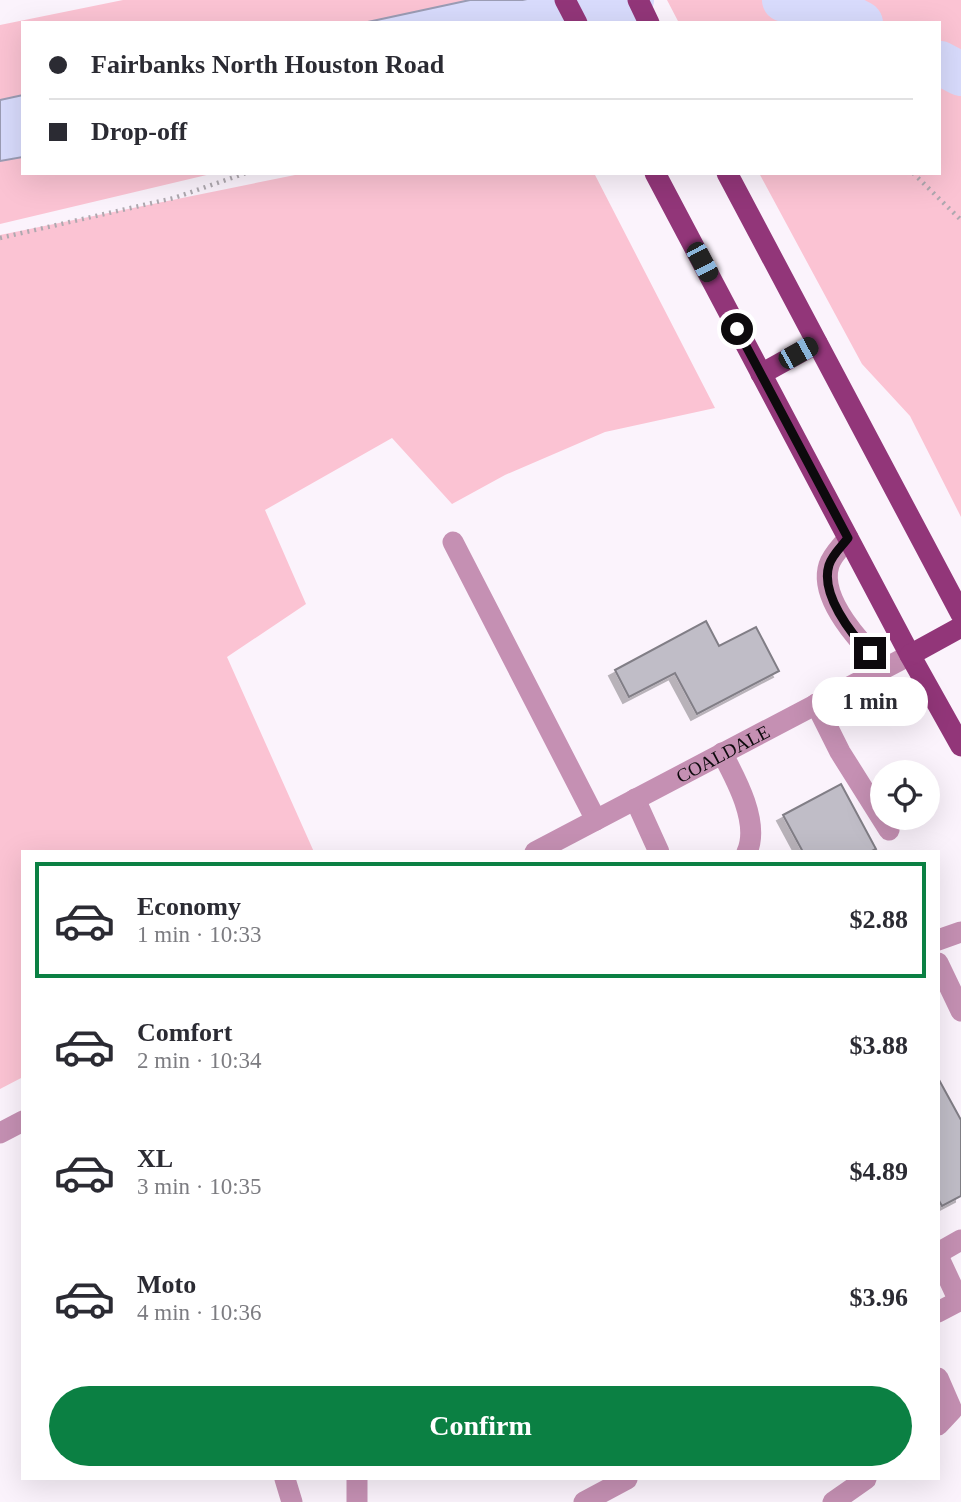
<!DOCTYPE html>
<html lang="en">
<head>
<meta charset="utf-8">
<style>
	body { margin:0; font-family:Georgia,serif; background:#f7f7f7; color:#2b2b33; height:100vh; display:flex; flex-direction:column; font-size:26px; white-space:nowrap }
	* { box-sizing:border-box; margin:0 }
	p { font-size:23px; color:#7c7c81 }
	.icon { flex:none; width:38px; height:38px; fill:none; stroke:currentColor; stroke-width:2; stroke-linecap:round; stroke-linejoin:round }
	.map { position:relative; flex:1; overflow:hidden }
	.side { position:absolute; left:21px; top:850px; width:919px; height:630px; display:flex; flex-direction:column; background:#fff; border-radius:0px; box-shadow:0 7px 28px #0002 }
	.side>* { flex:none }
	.banner { position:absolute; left:21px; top:21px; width:920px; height:154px; border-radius:0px; box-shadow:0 7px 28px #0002; display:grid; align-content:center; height:154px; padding:0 28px; background:#fff }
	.buttons { position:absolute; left:870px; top:760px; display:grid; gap:14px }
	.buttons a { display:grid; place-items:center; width:70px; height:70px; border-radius:50%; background:#fff; box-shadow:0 7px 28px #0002; font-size:35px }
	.end { position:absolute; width:32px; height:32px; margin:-16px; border:9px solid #0d0a0d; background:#fff; box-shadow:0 0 0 4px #fff }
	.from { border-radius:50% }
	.bubble { position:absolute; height:49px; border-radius:24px; background:#fff; box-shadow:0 7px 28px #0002; font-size:23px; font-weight:600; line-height:49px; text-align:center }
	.car { position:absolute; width:21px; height:42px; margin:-21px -10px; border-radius:9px; box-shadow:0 0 5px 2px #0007; background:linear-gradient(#222 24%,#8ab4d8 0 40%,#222 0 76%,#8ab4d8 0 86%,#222 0) }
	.banner b { display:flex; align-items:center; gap:24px; height:66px; font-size:26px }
	.banner b+b { border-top:2px solid #e1e1e2 }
	.banner i { width:18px; height:18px; background:#2b2b33 }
	ul { padding:12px 0 0; list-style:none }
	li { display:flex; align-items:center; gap:21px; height:116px; margin:0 14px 10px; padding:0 14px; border:4px solid transparent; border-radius:0px }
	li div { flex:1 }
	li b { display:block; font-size:26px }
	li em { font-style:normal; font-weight:600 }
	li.active { border-color:#0b8043 }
	li>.icon { width:63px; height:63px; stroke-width:1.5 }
	.cta { display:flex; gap:14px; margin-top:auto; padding:14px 28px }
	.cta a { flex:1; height:80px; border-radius:42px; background:#0b8043; color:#fff; font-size:28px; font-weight:600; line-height:80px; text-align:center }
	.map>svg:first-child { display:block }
	.green { fill:#fbc3d3 }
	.water { fill:#d8dbfc; stroke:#9b9cb4; stroke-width:2 }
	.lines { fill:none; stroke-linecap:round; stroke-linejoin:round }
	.river { stroke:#d8dbfc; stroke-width:44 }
	.building { fill:#c0bdc7; stroke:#817e86; stroke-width:2; filter:url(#shadow) }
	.path { stroke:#aea8af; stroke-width:4.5; stroke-dasharray:2 5; stroke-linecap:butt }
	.minor { stroke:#c590b3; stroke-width:21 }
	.major { stroke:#923679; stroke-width:21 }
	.route { stroke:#0d0a0d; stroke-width:9 }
	.labels { text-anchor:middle; stroke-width:5; stroke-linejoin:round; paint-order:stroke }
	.street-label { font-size:19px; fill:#0d0a0d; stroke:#fbf3fc }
</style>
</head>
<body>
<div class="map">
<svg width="961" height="1502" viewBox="0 0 961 1502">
	<defs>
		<filter id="shadow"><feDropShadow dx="-6" dy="6" stdDeviation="0" flood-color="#0004"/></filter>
	</defs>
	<rect width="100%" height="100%" fill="#fbf3fc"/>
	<!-- green -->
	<g class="green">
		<polygon points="123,0 542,0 554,23 23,23 23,173 215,173 0,224 0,25"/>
		<polygon points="667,0 961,0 961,517 910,416 862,364 759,173 940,173 940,23 679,23"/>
		<polygon points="305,173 594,173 715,408 605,432 505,475 452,504 392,438 265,510 306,604 227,657 314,852 23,852 23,1077 0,1089 0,235"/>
	</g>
	<!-- water -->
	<g class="water">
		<polygon points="470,0 546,0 557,23 363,23"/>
		<polygon points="23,95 23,157 0,161 0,100"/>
	</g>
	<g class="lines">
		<!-- river -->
		<g class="river">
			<polyline points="784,0 840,12 861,23"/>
			<polyline points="525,23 632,0"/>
			<polyline points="940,63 961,74"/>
		</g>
	</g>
	<!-- building -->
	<g class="building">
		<polygon points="706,621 719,646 756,627 779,671 697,714 675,673 629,697 615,670"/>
		<polygon points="841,784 876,849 870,852 803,852 783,815"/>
		<polygon points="938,1078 961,1120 961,1196 942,1206 938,1199"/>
	</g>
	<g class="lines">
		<!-- path -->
		<g class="path">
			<polyline points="913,173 961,220"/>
			<polyline points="0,238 174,198 246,173"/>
		</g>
		<!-- minor -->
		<g class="minor">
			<path d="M 848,538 C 842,546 832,555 829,565 C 818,599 863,646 885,667"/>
			<polyline points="453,542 596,820"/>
			<polyline points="816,704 840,752 889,830"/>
			<path d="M 722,753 C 736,779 760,823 747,852"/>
			<polyline points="635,799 659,852"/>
			<path id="s1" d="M 535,852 L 910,655"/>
			<polyline points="938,940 961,932"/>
			<polyline points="938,963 961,1011"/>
			<polyline points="0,1133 23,1121"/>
			<polyline points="938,1253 961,1240"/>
			<polyline points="938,1256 959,1301"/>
			<polyline points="938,1312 961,1300"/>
			<polyline points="938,1378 952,1410 938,1425"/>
			<polyline points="285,1479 292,1502"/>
			<polyline points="357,1502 357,1479"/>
			<polyline points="584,1502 627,1479"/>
			<polyline points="833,1502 866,1479"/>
		</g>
		<!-- major -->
		<g class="major">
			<polyline points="565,0 577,23"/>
			<polyline points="638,0 649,23"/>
			<polyline points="655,173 910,655 961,746"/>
			<polyline points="727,173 961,614"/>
			<polyline points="761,374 817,343"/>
			<polyline points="910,655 961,627"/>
		</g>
	</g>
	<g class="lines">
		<!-- route -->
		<path class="route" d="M 737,329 L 848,538 C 842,546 832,555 829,565 C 820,594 851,634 870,653"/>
	</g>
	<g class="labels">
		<!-- street labels -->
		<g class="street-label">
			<text dy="7" stroke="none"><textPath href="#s1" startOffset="212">COALDALE</textPath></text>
		</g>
	</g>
</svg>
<div class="buttons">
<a><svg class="icon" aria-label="locate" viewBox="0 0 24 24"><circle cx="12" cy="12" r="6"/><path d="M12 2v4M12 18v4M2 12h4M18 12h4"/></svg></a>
</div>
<i class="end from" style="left:737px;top:329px"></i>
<i class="end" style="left:870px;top:653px"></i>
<div class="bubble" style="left:812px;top:677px;width:116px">1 min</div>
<i class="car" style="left:702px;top:262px;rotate:152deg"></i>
<i class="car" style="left:798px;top:353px;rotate:61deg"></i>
<div class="banner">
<b><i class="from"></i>Fairbanks North Houston Road</b>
<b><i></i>Drop-off</b>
</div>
<section class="side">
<ul>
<li class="active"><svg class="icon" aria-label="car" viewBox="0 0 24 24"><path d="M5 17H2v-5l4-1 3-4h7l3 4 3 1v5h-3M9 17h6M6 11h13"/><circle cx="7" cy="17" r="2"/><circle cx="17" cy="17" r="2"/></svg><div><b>Economy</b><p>1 min · 10:33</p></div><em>$2.88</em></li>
<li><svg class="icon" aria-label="car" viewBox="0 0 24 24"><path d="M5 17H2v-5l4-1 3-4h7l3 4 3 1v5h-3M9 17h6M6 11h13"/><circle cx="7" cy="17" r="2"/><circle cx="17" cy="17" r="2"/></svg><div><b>Comfort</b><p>2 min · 10:34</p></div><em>$3.88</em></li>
<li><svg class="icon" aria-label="car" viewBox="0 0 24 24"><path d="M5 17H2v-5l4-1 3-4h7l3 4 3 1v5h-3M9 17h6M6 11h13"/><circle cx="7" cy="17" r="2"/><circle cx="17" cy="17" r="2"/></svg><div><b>XL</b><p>3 min · 10:35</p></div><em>$4.89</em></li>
<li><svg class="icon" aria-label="car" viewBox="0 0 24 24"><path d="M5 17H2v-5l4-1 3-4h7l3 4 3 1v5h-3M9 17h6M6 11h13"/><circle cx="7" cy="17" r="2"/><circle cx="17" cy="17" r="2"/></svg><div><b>Moto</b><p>4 min · 10:36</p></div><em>$3.96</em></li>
</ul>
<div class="cta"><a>Confirm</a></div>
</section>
</div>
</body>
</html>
